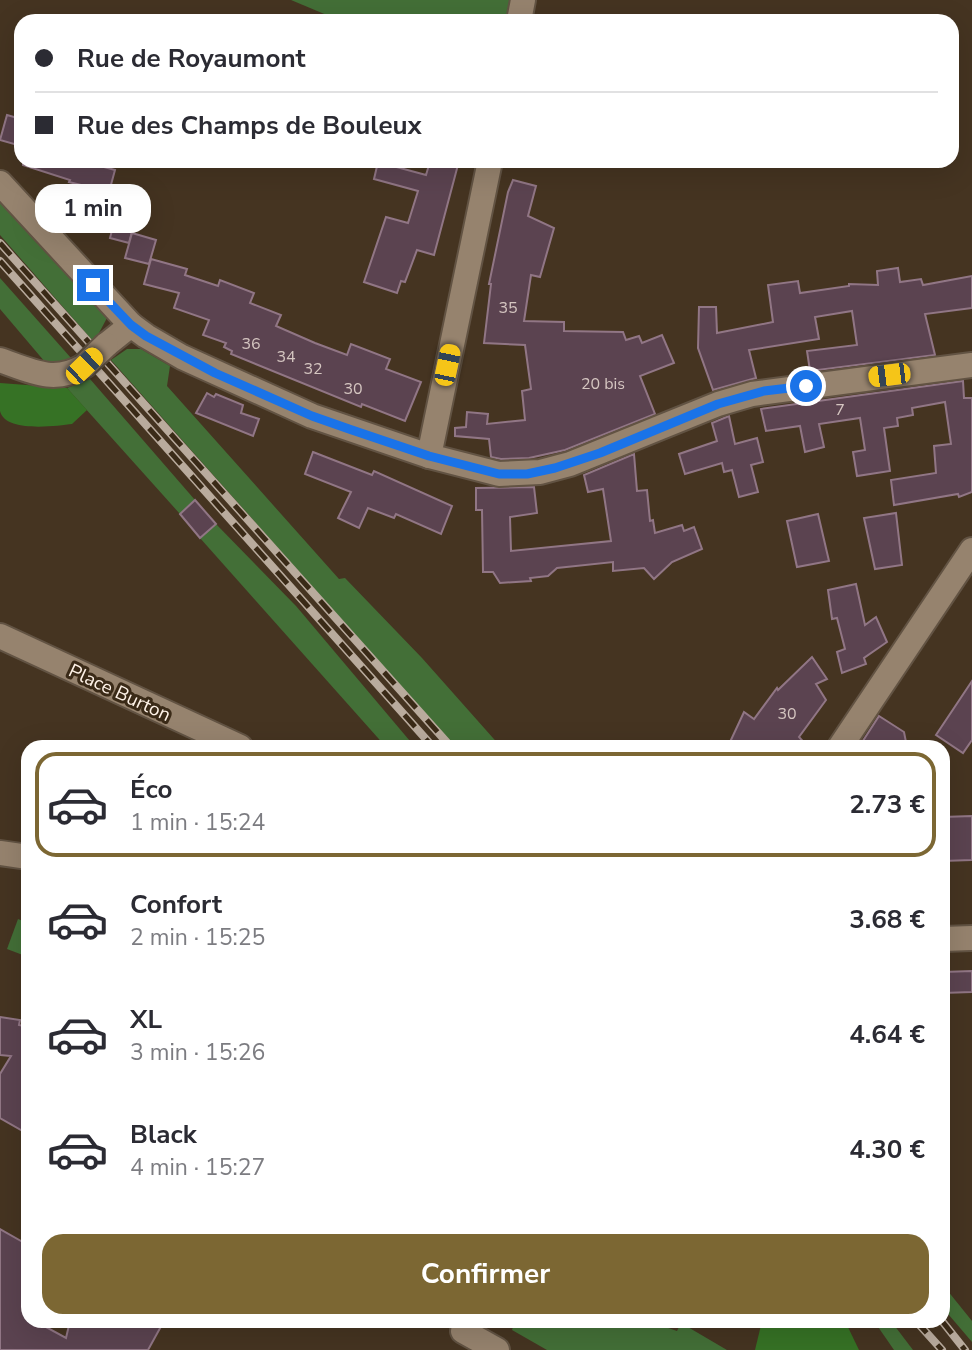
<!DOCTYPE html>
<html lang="fr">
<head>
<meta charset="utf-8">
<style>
	body { margin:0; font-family:"Nunito Sans",sans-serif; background:#f7f7f7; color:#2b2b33; height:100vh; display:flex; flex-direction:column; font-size:26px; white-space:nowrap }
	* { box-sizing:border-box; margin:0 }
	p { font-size:23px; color:#7c7c81 }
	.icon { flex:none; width:38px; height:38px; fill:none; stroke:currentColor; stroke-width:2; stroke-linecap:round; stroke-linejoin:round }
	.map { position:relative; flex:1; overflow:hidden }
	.sheet { position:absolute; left:21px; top:740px; width:929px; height:588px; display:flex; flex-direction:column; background:#fff; border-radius:21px; box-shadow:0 7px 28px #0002 }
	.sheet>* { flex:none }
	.banner { position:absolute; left:14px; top:14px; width:945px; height:154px; border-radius:21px; box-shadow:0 7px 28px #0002; display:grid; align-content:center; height:154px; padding:0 21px; background:#fff }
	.end { position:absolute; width:32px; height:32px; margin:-16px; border:9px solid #1a73e8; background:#fff; box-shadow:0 0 0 4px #fff }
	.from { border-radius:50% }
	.bubble { position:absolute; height:49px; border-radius:21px; background:#fff; box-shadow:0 7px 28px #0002; font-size:23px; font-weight:700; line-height:49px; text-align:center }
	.car { position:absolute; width:21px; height:42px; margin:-21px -10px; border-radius:9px; box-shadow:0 0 5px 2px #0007; background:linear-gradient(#f5c518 24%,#345 0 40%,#f5c518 0 76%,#345 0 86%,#f5c518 0) }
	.banner b { display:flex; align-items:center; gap:24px; height:66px; font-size:26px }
	.banner b+b { border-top:2px solid #e1e1e2 }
	.banner i { width:18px; height:18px; background:#2b2b33 }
	ul { padding:12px 0 0; list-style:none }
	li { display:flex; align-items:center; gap:21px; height:105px; margin:0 14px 10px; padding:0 7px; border:4px solid transparent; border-radius:21px }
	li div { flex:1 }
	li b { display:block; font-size:26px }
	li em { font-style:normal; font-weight:700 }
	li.active { border-color:#7c6733 }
	li>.icon { width:63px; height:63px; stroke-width:1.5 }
	.button { display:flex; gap:14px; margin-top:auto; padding:14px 21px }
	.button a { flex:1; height:80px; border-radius:21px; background:#7c6733; color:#fff; font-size:28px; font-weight:700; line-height:80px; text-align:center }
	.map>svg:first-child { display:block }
	.green { fill:#436f37 }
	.forest { fill:#367225 }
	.building { fill:#5b4350; stroke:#917685; stroke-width:2 }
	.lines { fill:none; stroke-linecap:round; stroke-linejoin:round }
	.street-casing { stroke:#625343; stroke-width:28 }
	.street { stroke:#96836e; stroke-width:24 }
	.rail-casing { stroke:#b9ab9d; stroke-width:8 }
	.rail { stroke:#3a2a17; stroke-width:5; stroke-dasharray:16; stroke-linecap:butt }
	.street-bridge-casing { stroke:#625343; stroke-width:28; stroke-linecap:butt }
	.street-bridge { stroke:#96836e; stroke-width:24 }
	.route { stroke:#1a73e8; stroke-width:9 }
	.labels { text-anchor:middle; stroke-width:6; stroke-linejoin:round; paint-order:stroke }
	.number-label { font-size:16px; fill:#d5c6c1 }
	.street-label { font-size:19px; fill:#fef2e7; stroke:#3a2a17 }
</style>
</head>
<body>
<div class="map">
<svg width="972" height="1350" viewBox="0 0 972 1350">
	<rect width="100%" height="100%" fill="#453421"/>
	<!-- green -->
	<g class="green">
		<polygon points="291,0 511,0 506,21 341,21"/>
		<polygon points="0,198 108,316 99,333 92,340 0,235"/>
		<polygon points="0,278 71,358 59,364 45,362 0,309"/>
		<polygon points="127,349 141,349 170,366 167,386 339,579 345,578 422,658 501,747 455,747 111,360"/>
		<polygon points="90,379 195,500 180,514 67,388"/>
		<polygon points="216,524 296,606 415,747 386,747 200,538"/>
		<polygon points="18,919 28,923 28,957 7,949"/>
		<polygon points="943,1285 972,1321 972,1342 943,1308"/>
		<polygon points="515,1321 648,1321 677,1331 681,1323 727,1350 547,1350 512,1330"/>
		<polygon points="874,1321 891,1321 913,1350 894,1350"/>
	</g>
	<!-- forest -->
	<g class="forest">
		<path d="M 0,383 L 67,388 L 87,410 L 72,424 C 56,426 5,433 0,411 C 0,403 0,392 0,383 Z"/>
		<polygon points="762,1321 845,1321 859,1350 755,1350"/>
	</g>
	<!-- building -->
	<g class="building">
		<polygon points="7,115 21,119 21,146 0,140"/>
		<polygon points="23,161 105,161 104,167 115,170 109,192 69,182 70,180 23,165"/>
		<polygon points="433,161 459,161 434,255 417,250 405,282 401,281 397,293 364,282 386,217 408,223 418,191 374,179 378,162 426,175 429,165 432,166"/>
		<polygon points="513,180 536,186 528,216 554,228 540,277 531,275 524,321 564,322 564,331 623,332 626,340 639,336 642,343 662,335 674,363 640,376 655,414 565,450 529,458 501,459 491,457 489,439 455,436 455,428 466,427 467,412 488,414 487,424 525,420 522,391 531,389 525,345 484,343 491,284 489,284 508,192"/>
		<polygon points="117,211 136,216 129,243 110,238"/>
		<polygon points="132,233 156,240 149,264 125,258"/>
		<polygon points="151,259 187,269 185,275 218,286 220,280 254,293 250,303 281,315 276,326 315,343 347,355 351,344 390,359 386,369 421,382 405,421 362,404 361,407 231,354 232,351 224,347 226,343 203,335 209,320 174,308 179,293 144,284"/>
		<polygon points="898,268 900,282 921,279 923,285 972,276 972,308 925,314 935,355 810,371 807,351 857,345 852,311 815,317 819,339 749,350 756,378 713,390 698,348 699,307 716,307 717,333 773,322 768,285 798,281 800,293 849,286 849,284 878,285 877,271"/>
		<polygon points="963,381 964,398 972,398 972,492 959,497 958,494 894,505 891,480 936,473 934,446 951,444 945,402 912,408 913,415 897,418 898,426 884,428 890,471 857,476 853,452 865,450 860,418 819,424 824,447 805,452 800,426 766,431 761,409"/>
		<polygon points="207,393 214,397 216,394 243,405 241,413 259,419 253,436 196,413"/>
		<polygon points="729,416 735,444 757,438 763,462 751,465 758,492 739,497 732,470 724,472 722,463 685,474 679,454 717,441 712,423"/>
		<polygon points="313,452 372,475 374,471 452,506 441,534 396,514 394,518 368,508 359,528 338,518 351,492 305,474"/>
		<polygon points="634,454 637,491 647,490 650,521 653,520 655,533 682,525 684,531 694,527 702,549 672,562 654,579 644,568 613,571 613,562 557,568 548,576 530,578 531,581 500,583 493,572 483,572 482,510 476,510 476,488 534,487 537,513 510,517 511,551 611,541 603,489 588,492 584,475"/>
		<polygon points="195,500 216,524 200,538 180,514"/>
		<polygon points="896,513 902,565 875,569 864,518"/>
		<polygon points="818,514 829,561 797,567 787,521"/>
		<polygon points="856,584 865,625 876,617 887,642 864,658 866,664 842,673 837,652 845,649 837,618 832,619 828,590"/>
		<polygon points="812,657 827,679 816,684 826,700 799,737 808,747 742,747 730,742 744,712 754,719 777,688 778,690"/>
		<polygon points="972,681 972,740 963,753 936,735"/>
		<polygon points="879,716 904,732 907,747 859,747"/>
		<polygon points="972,816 972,860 943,861 943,817"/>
		<polygon points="972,971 972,992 943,993 943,972"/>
		<polygon points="0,1017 20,1020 19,1025 28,1027 28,1134 0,1118 0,1074 11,1056 0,1055"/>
		<polygon points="0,1229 28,1245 28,1321 35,1321 66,1338 70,1321 164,1321 148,1350 0,1350"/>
	</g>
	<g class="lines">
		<defs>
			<g id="street">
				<polyline points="519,21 523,0"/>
				<polyline points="0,183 131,325"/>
				<polyline points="106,345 131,325 146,336 182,357 312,416 429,456 499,474 540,472 570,464 718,404 752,394 972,365"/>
				<path d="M 0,360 C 31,371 54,384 84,366"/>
				<polyline points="429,456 490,161"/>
				<polyline points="0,636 240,747"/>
				<polyline points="840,747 972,550"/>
				<polyline points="0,853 28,857"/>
				<polyline points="943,939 972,938"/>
				<polyline points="463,1331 497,1350"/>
			</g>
		</defs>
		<!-- street casing -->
		<use href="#street" class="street-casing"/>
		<!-- street -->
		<use href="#street" class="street"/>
		<defs>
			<g id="rail">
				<polyline points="0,243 451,747"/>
				<polyline points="0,261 433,747"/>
				<polyline points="916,1321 942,1350"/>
				<polyline points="942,1321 965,1350"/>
			</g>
		</defs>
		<!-- rail casing -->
		<use href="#rail" class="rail-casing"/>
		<!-- rail -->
		<use href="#rail" class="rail"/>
		<defs>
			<polyline id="street-bridge" points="84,366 106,345"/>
		</defs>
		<!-- street-bridge casing -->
		<use href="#street-bridge" class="street-bridge-casing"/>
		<!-- street-bridge -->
		<use href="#street-bridge" class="street-bridge"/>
	</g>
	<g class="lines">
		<!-- route -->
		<polyline class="route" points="93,285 131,325 146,336 215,373 312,416 349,429 429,456 499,474 527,474 555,468 600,453 718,404 764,391 806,386"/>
	</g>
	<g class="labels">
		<!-- number labels -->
		<g class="number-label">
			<text x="508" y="313">35</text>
			<text x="251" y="349">36</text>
			<text x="286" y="362">34</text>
			<text x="313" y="374">32</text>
			<text x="603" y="389">20 bis</text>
			<text x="353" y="394">30</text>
			<text x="840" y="415">7</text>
			<text x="787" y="719">30</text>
		</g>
		<!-- street labels -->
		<g class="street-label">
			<text transform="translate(120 692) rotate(25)" y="7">Place Burton</text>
		</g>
	</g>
</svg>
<i class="end from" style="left:806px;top:386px"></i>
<i class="end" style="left:93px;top:285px"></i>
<div class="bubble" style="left:35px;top:184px;width:116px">1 min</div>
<i class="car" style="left:447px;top:365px;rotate:12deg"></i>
<i class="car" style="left:84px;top:366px;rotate:46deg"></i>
<i class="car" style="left:889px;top:375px;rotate:263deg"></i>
<div class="banner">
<b><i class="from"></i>Rue de Royaumont</b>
<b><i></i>Rue des Champs de Bouleux</b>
</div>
<section class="sheet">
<ul>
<li class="active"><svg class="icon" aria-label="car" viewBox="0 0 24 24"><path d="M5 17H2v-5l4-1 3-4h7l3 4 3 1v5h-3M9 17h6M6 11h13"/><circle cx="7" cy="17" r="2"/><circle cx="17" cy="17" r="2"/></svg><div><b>Éco</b><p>1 min · 15:24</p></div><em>2.73 €</em></li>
<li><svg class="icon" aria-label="car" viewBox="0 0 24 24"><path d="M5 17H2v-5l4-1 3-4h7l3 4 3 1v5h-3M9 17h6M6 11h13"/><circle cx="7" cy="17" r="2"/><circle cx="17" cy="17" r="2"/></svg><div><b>Confort</b><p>2 min · 15:25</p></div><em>3.68 €</em></li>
<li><svg class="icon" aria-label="car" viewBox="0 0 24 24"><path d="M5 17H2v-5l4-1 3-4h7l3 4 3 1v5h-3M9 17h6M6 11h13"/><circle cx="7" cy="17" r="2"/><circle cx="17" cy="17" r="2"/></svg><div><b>XL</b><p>3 min · 15:26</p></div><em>4.64 €</em></li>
<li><svg class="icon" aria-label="car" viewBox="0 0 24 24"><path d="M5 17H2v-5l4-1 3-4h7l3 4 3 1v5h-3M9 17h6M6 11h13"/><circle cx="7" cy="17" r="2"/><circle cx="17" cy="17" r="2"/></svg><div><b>Black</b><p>4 min · 15:27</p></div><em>4.30 €</em></li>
</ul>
<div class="button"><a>Confirmer</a></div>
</section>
</div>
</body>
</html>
